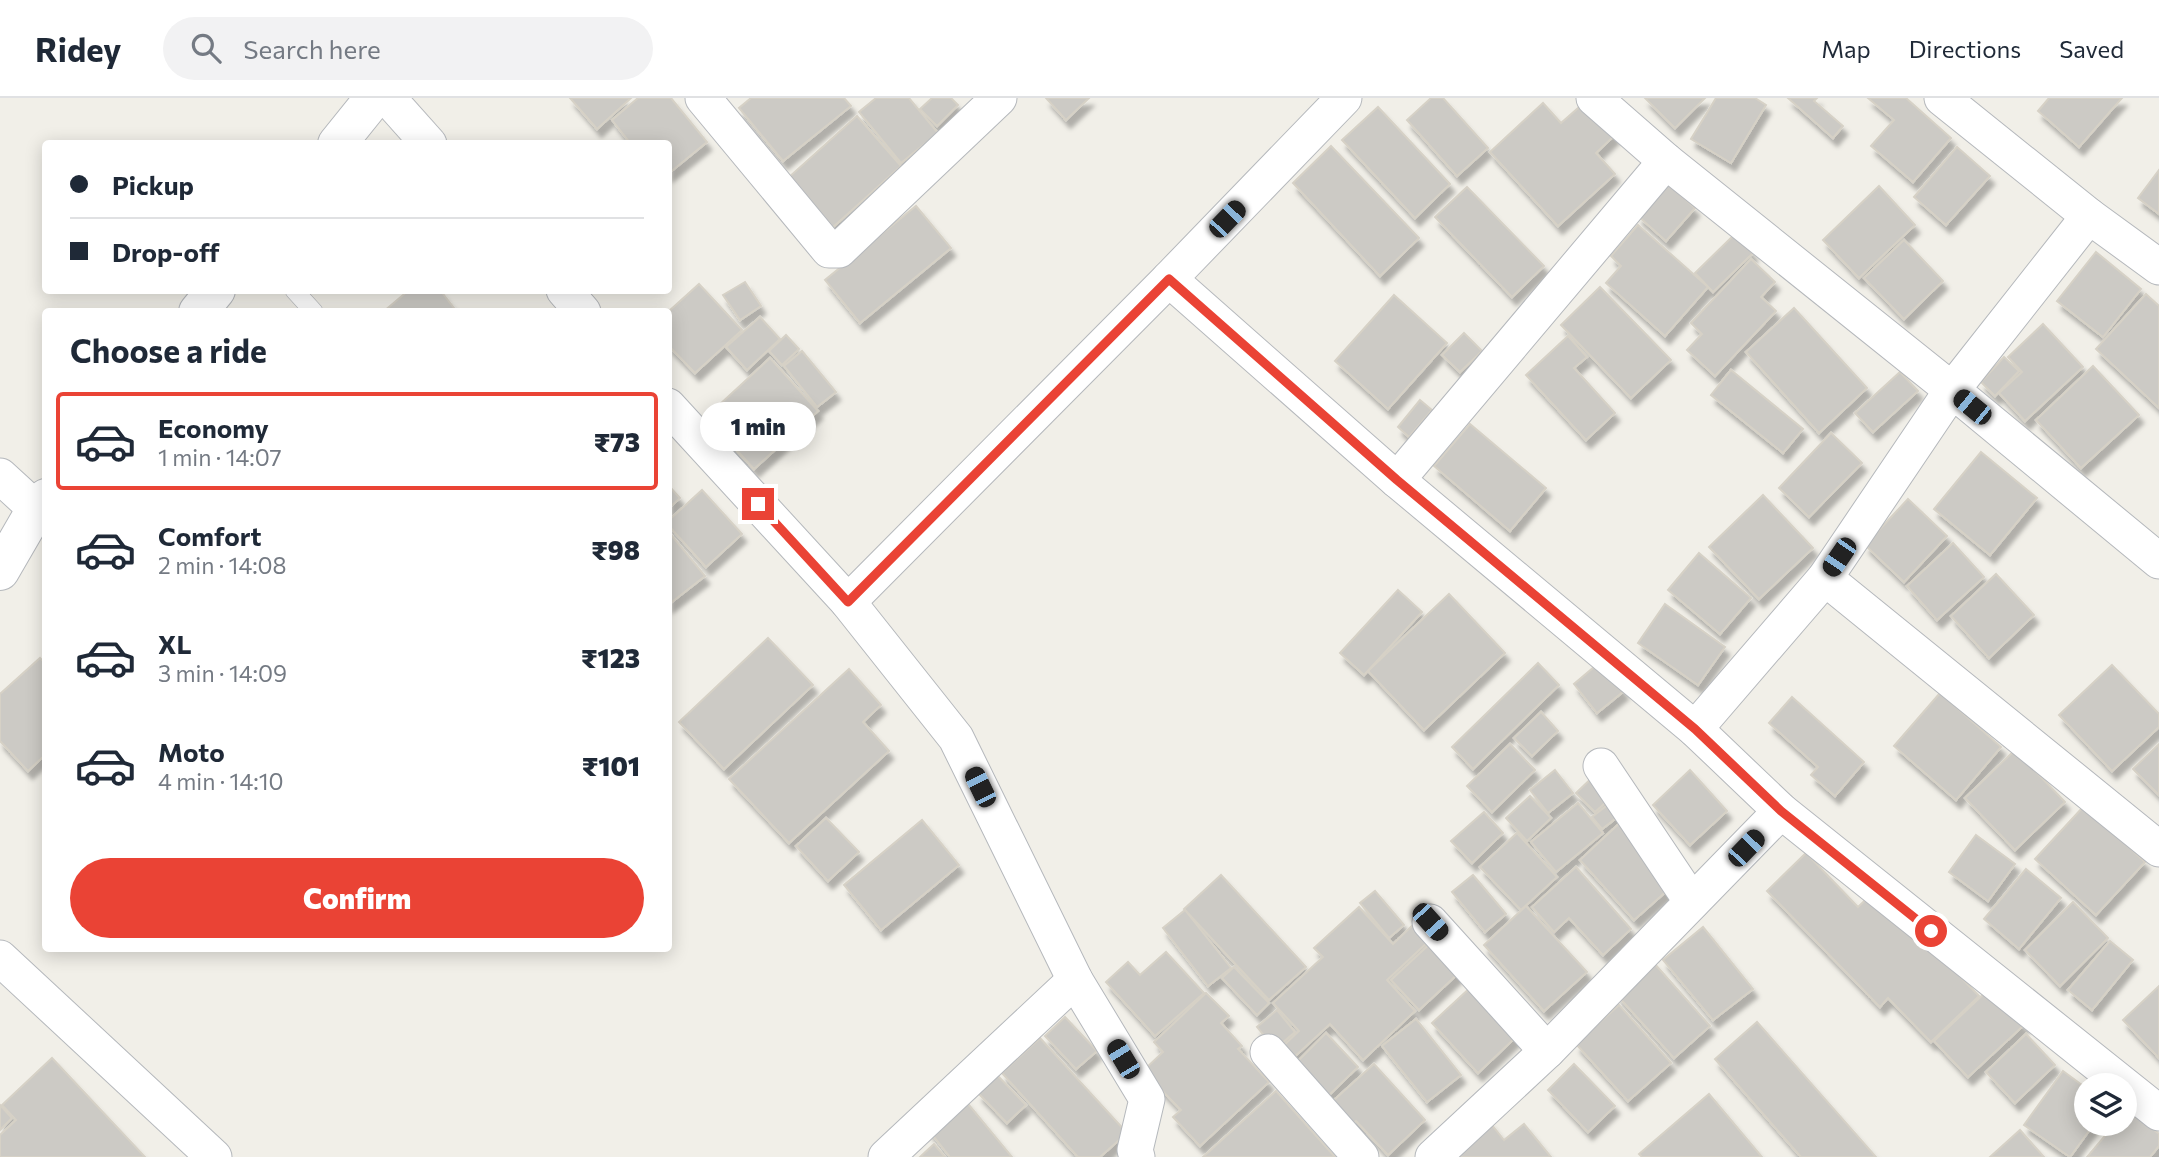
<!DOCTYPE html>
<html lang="en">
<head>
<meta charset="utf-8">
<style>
	body { margin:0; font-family:Commissioner,sans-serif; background:#f2f2f3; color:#1f2937; height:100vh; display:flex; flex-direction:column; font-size:26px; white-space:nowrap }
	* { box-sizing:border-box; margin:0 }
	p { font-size:23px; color:#747a83 }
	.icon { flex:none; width:38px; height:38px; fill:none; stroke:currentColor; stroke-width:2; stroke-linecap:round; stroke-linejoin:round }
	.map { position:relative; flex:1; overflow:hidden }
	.drawer { position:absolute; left:42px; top:210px; width:630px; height:644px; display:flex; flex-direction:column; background:#fff; border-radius:7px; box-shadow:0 4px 18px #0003 }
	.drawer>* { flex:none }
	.banner { position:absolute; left:42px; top:42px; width:630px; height:154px; border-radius:7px; box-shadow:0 4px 18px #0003; display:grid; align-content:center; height:154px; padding:0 28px; background:#fff }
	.fabs { position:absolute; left:2074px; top:975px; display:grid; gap:14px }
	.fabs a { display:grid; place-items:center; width:63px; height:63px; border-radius:50%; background:#fff; box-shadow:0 4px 18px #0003; font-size:35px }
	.end { position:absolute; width:32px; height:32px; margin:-16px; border:9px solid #ea4335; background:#fff; box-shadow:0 0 0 4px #fff }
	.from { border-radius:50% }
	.bubble { position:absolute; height:49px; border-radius:24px; background:#fff; box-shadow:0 4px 18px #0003; font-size:23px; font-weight:800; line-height:49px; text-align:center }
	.car { position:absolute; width:21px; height:42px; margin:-21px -10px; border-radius:9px; box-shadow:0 0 5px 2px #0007; background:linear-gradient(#222 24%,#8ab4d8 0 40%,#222 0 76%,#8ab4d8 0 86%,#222 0) }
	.banner b { display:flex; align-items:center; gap:24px; height:66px; font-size:26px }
	.banner b+b { border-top:2px solid #e0e1e3 }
	.banner i { width:18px; height:18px; background:#1f2937 }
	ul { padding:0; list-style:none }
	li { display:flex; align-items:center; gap:21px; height:98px; margin:0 14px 10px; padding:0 14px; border:4px solid transparent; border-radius:7px }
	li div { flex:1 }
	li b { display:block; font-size:26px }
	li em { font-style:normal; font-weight:800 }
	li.current { border-color:#ea4335 }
	li>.icon { width:63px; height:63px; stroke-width:1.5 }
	h2 { padding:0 28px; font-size:32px; line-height:84px }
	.cta { display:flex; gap:14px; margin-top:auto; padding:14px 28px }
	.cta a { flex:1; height:80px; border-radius:42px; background:#ea4335; color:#fff; font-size:28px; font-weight:800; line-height:80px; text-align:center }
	header { display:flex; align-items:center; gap:42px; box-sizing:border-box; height:98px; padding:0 35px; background:#fff; border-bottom:2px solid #e0e1e3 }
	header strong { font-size:33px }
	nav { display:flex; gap:38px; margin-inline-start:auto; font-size:24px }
	.search { width:490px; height:63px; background:#f2f2f3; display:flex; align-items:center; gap:18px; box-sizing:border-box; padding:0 24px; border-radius:38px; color:#747a83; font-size:26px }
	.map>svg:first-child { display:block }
	.building { fill:#cccac5; stroke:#d6d1c6; stroke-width:2; filter:url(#shadow) }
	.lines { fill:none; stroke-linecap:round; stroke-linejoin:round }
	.service-casing { stroke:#b5b8bc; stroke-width:19 }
	.minor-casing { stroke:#b5b8bc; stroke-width:37 }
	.tertiary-casing { stroke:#b5b8bc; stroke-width:40 }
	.service { stroke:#fff; stroke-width:18 }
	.minor { stroke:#fff; stroke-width:35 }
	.tertiary { stroke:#fff; stroke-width:38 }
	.route { stroke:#ea4335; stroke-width:9 }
</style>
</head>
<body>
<header>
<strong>Ridey</strong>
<div class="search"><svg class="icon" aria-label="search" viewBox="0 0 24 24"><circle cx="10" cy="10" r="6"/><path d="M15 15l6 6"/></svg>Search here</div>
<nav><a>Map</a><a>Directions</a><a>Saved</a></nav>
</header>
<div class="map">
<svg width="2159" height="1059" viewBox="0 0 2159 1059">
	<defs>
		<filter id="shadow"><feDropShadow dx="4.5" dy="8" stdDeviation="2" flood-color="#0004"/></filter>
	</defs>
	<rect width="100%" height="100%" fill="#f1efe8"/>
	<!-- building -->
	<g class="building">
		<polygon points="570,0 631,0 597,31"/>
		<polygon points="638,0 671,0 707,44 668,76 668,46 631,46 612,22"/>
		<polygon points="751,0 844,0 851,8 783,63 739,10"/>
		<polygon points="876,0 909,0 938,35 901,65 859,14"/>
		<polygon points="932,0 951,0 958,7 937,28 920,11"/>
		<polygon points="1046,0 1089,0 1066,22"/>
		<polygon points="1431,0 1443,0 1488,50 1457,78 1407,22"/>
		<polygon points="1645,0 1705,0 1675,30"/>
		<polygon points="1716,0 1755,0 1766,7 1731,65 1691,41"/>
		<polygon points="1788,0 1817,0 1814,3 1843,28 1833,40"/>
		<polygon points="1868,0 1906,0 1951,40 1913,84 1871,48 1894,22"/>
		<polygon points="2049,0 2122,0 2079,49 2038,13"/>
		<polygon points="1585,4 1615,37 1596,55 1615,76 1558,128 1490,54 1543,5 1561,25"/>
		<polygon points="1378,9 1450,86 1415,120 1342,42"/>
		<polygon points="857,18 901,68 832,130 788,80"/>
		<polygon points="1331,48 1419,140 1380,178 1293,85"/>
		<polygon points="1957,49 1990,78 1946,127 1914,99"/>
		<polygon points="2159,72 2159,116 2138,100"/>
		<polygon points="1667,85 1695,110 1666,143 1638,118"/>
		<polygon points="1879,88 1915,127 1859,180 1823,142"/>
		<polygon points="1467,89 1544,168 1512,199 1435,119"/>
		<polygon points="916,108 951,150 860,225 825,182"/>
		<polygon points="1638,127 1708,189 1665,238 1606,185 1621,168 1611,158"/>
		<polygon points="1735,136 1753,155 1713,194 1695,175"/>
		<polygon points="1904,142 1943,183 1904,221 1864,180"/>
		<polygon points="2096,154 2141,191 2103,239 2057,203"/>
		<polygon points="1751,161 1775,184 1761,199 1776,213 1715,278 1687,252 1702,236 1691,225"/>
		<polygon points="745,184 761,208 740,222 723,197"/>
		<polygon points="699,186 742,232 695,275 668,247 668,214"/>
		<polygon points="1600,189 1671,262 1631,300 1561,227"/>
		<polygon points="409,192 440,192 457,214 383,214"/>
		<polygon points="2146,196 2159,208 2159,310 2096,251"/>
		<polygon points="1394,197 1447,245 1388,311 1335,263"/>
		<polygon points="1794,210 1867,290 1819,335 1746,254"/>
		<polygon points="760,219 780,241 747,272 726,249"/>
		<polygon points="2043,226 2083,269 2025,323 1999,295 2022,274 2008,259"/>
		<polygon points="1464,235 1482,253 1460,274 1442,257"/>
		<polygon points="786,237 799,251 782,267 769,253"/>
		<polygon points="1568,238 1587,259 1574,270 1615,315 1586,342 1526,277"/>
		<polygon points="802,253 836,294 817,309 784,268"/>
		<polygon points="2004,259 2019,273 1995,298 1981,284"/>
		<polygon points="770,260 818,313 754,371 706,319"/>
		<polygon points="2093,268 2139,317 2081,370 2036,322"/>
		<polygon points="1731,272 1803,331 1783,355 1711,297"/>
		<polygon points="1900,274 1918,293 1873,334 1855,315"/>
		<polygon points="1420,302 1432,312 1409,339 1398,329"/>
		<polygon points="1470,326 1546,390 1510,433 1434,368"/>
		<polygon points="1831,335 1862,365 1809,419 1779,390"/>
		<polygon points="1981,354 2037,400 1990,457 1934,411"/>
		<polygon points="668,387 680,400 668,411"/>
		<polygon points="702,392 742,436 706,469 668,427 668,423"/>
		<polygon points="1763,397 1813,450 1759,501 1709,449"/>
		<polygon points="1908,401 1947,438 1904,484 1865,447"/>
		<polygon points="672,438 705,478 668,507 668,440"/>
		<polygon points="1953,445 1984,479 1937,522 1907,488"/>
		<polygon points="1699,455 1751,500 1720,536 1668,492"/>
		<polygon points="1996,476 2034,517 1989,560 1951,518"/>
		<polygon points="1398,492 1422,514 1364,577 1340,555"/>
		<polygon points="1449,496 1505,555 1424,632 1368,573"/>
		<polygon points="1665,506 1725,549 1698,587 1638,545"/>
		<polygon points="768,540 813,587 724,671 679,624"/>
		<polygon points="40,560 46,566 46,656 28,673 0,643 0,596"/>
		<polygon points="1600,564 1624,593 1597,615 1574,586"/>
		<polygon points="1538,565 1559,587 1473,671 1452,649"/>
		<polygon points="2112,567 2159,616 2159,629 2112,673 2059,617"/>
		<polygon points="849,571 881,607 863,624 889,653 789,745 729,681"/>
		<polygon points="1940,595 2001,649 1956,702 1894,648"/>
		<polygon points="1792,599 1864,664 1835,698 1811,677 1818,669 1769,625"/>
		<polygon points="1541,614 1558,633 1532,658 1514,640"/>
		<polygon points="1510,646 1535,672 1492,714 1467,688"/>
		<polygon points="2159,646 2159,697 2133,671"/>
		<polygon points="2015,652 2065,704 2015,752 1965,700"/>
		<polygon points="1555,672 1573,695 1548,715 1530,692"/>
		<polygon points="1690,672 1727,713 1690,747 1653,707"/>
		<polygon points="1596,676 1615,696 1595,714 1576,695"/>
		<polygon points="1530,698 1551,720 1527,743 1506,720"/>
		<polygon points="1614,702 1624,714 1602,731 1592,719"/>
		<polygon points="1578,705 1603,735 1556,774 1531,744"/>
		<polygon points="2084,708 2145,764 2096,817 2035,761"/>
		<polygon points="1484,714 1503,735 1472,765 1451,743"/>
		<polygon points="826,720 859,754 828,783 796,748"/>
		<polygon points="922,722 959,767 881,832 844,787"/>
		<polygon points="1623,722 1678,783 1634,822 1580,762"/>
		<polygon points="1517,735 1557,779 1521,812 1480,769"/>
		<polygon points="1976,737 2015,766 1988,803 1949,774"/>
		<polygon points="1806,755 1858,809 1876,792 1979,898 1931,944 1888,900 1880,909 1767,793"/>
		<polygon points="1576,769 1631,831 1603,857 1569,820 1554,834 1532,809"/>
		<polygon points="2026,771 2061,800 2019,851 1984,821"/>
		<polygon points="1221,777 1306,869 1269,902 1184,811"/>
		<polygon points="1473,777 1506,816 1485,834 1452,794"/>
		<polygon points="1375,793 1404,827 1389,840 1360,805"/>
		<polygon points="2073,804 2108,840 2060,888 2025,852"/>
		<polygon points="1526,808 1587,874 1544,913 1484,847"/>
		<polygon points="1359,809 1393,846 1416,824 1431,841 1387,882 1415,913 1363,962 1330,926 1291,962 1281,950 1299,933 1273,905 1323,859 1314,850"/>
		<polygon points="1185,812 1231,870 1208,888 1163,830"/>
		<polygon points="1703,829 1753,891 1713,922 1663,862"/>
		<polygon points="1434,842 1462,872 1419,912 1391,882"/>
		<polygon points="2110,843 2133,862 2092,912 2068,892"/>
		<polygon points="1166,854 1204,895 1155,938 1106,884 1128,864 1140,877"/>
		<polygon points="1653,864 1710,928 1674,960 1617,897"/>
		<polygon points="1234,869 1269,905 1257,917 1222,880"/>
		<polygon points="2159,888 2159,960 2123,922"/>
		<polygon points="1471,889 1516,939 1478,975 1432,925"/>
		<polygon points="1989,891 2024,927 1968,979 1934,943"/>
		<polygon points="1206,895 1229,918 1221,925 1242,948 1238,951 1269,984 1200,1048 1173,1019 1181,1012 1143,973 1163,954 1154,944"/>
		<polygon points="1619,907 1671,965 1628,1003 1576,946"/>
		<polygon points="1277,912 1295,934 1275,951 1257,929"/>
		<polygon points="1065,919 1097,953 1076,971 1045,938"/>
		<polygon points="1416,921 1461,977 1427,1004 1382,948"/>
		<polygon points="1757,924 1876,1059 1801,1059 1715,961"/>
		<polygon points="1326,935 1358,969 1326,1000 1294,967"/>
		<polygon points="2026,936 2055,967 2015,1005 1986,974"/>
		<polygon points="1040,940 1127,1035 1100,1059 1078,1059 1002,975"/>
		<polygon points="52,960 145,1059 0,1059 0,1037 16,1022 2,1007"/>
		<polygon points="1374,966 1425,1022 1388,1057 1356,1023 1344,1034 1324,1011"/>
		<polygon points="1574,966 1615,1008 1588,1034 1548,992"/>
		<polygon points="2063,973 2086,990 2086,1026 2094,1026 2070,1059 2024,1027"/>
		<polygon points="997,977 1026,1007 1007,1025 978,995"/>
		<polygon points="1276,993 1335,1059 1203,1059"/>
		<polygon points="1709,996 1762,1059 1642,1059 1639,1056"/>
		<polygon points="964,1001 1012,1059 950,1059 928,1031"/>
		<polygon points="0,1007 12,1020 0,1032"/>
		<polygon points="2128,1010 2159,1036 2159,1048 2150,1059 2087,1059 2115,1026 2124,1026 2124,1014"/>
		<polygon points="1488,1022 1504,1042 1524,1026 1551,1059 1452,1059"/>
		<polygon points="2020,1032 2044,1059 1990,1059"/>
		<polygon points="934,1046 945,1059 920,1059"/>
	</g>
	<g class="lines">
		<defs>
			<polyline id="service" points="294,192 314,214"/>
			<g id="minor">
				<polyline points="388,0 429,46"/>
				<polyline points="703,0 829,152 839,152 999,0"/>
				<polyline points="1344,0 1169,181 1397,382 1695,631"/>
				<polyline points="1594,0 1666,63 1952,292 2089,118 2159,169"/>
				<polyline points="1942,0 2089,118"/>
				<polyline points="564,192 583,214"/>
				<polyline points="668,308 848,504 1169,181"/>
				<polyline points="0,378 36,411"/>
				<polyline points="1397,382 1666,63"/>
				<polyline points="2159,463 1952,292 1825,480 1695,631 1781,713 2159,1015"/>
				<polyline points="1825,480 2159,751"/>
				<polyline points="848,504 956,640 1075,882 1147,1001 1135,1052 1137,1059"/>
				<polyline points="1601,668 1692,804"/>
				<polyline points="1430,824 1547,953"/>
				<polyline points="0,860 214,1059"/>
				<polyline points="1268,954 1361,1059"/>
				<polyline points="886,1059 1075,882"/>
				<polyline points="1433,1059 1547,953 1781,713"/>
			</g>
			<g id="tertiary">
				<polyline points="337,46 374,0"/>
				<polyline points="198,214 216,192"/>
				<polyline points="0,473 36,411 46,400"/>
			</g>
		</defs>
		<!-- service casing -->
		<use href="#service" class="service-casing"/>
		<!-- minor casing -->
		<use href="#minor" class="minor-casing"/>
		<!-- tertiary casing -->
		<use href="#tertiary" class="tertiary-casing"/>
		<!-- service -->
		<use href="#service" class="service"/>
		<!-- minor -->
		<use href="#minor" class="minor"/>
		<!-- tertiary -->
		<use href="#tertiary" class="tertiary"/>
	</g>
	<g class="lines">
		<!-- route -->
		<polyline class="route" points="758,406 848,504 1169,181 1397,382 1695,631 1781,713 1931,833"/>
	</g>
</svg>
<div class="fabs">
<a><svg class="icon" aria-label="layers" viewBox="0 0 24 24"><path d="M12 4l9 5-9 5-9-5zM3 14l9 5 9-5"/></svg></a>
</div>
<i class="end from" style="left:1931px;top:833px"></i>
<i class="end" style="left:758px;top:406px"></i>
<div class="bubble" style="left:700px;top:304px;width:116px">1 min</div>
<i class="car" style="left:1227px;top:121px;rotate:44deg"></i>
<i class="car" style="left:1972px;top:309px;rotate:309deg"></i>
<i class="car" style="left:1839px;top:459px;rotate:214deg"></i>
<i class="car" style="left:980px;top:689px;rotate:334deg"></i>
<i class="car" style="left:1746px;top:750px;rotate:44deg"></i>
<i class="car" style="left:1430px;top:824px;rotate:138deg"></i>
<i class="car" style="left:1123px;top:961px;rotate:329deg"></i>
<div class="banner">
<b><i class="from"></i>Pickup</b>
<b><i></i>Drop-off</b>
</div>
<section class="drawer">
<h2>Choose a ride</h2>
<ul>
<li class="current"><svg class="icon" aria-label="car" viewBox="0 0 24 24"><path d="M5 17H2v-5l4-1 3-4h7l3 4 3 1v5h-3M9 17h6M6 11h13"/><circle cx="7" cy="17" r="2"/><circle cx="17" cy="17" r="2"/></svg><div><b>Economy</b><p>1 min · 14:07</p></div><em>₹73</em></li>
<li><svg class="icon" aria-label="car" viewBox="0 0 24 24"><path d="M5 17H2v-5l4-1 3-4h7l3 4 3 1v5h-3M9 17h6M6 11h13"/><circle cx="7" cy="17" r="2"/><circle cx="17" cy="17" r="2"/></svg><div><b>Comfort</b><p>2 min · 14:08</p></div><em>₹98</em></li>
<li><svg class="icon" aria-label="car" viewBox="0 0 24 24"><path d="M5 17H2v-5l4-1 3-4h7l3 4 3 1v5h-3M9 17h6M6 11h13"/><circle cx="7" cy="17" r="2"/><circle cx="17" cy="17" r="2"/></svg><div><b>XL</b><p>3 min · 14:09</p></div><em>₹123</em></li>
<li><svg class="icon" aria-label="car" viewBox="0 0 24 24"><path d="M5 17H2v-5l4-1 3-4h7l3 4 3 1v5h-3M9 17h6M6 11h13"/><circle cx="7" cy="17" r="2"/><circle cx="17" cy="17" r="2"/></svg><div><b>Moto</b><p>4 min · 14:10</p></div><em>₹101</em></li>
</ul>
<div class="cta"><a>Confirm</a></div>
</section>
</div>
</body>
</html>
